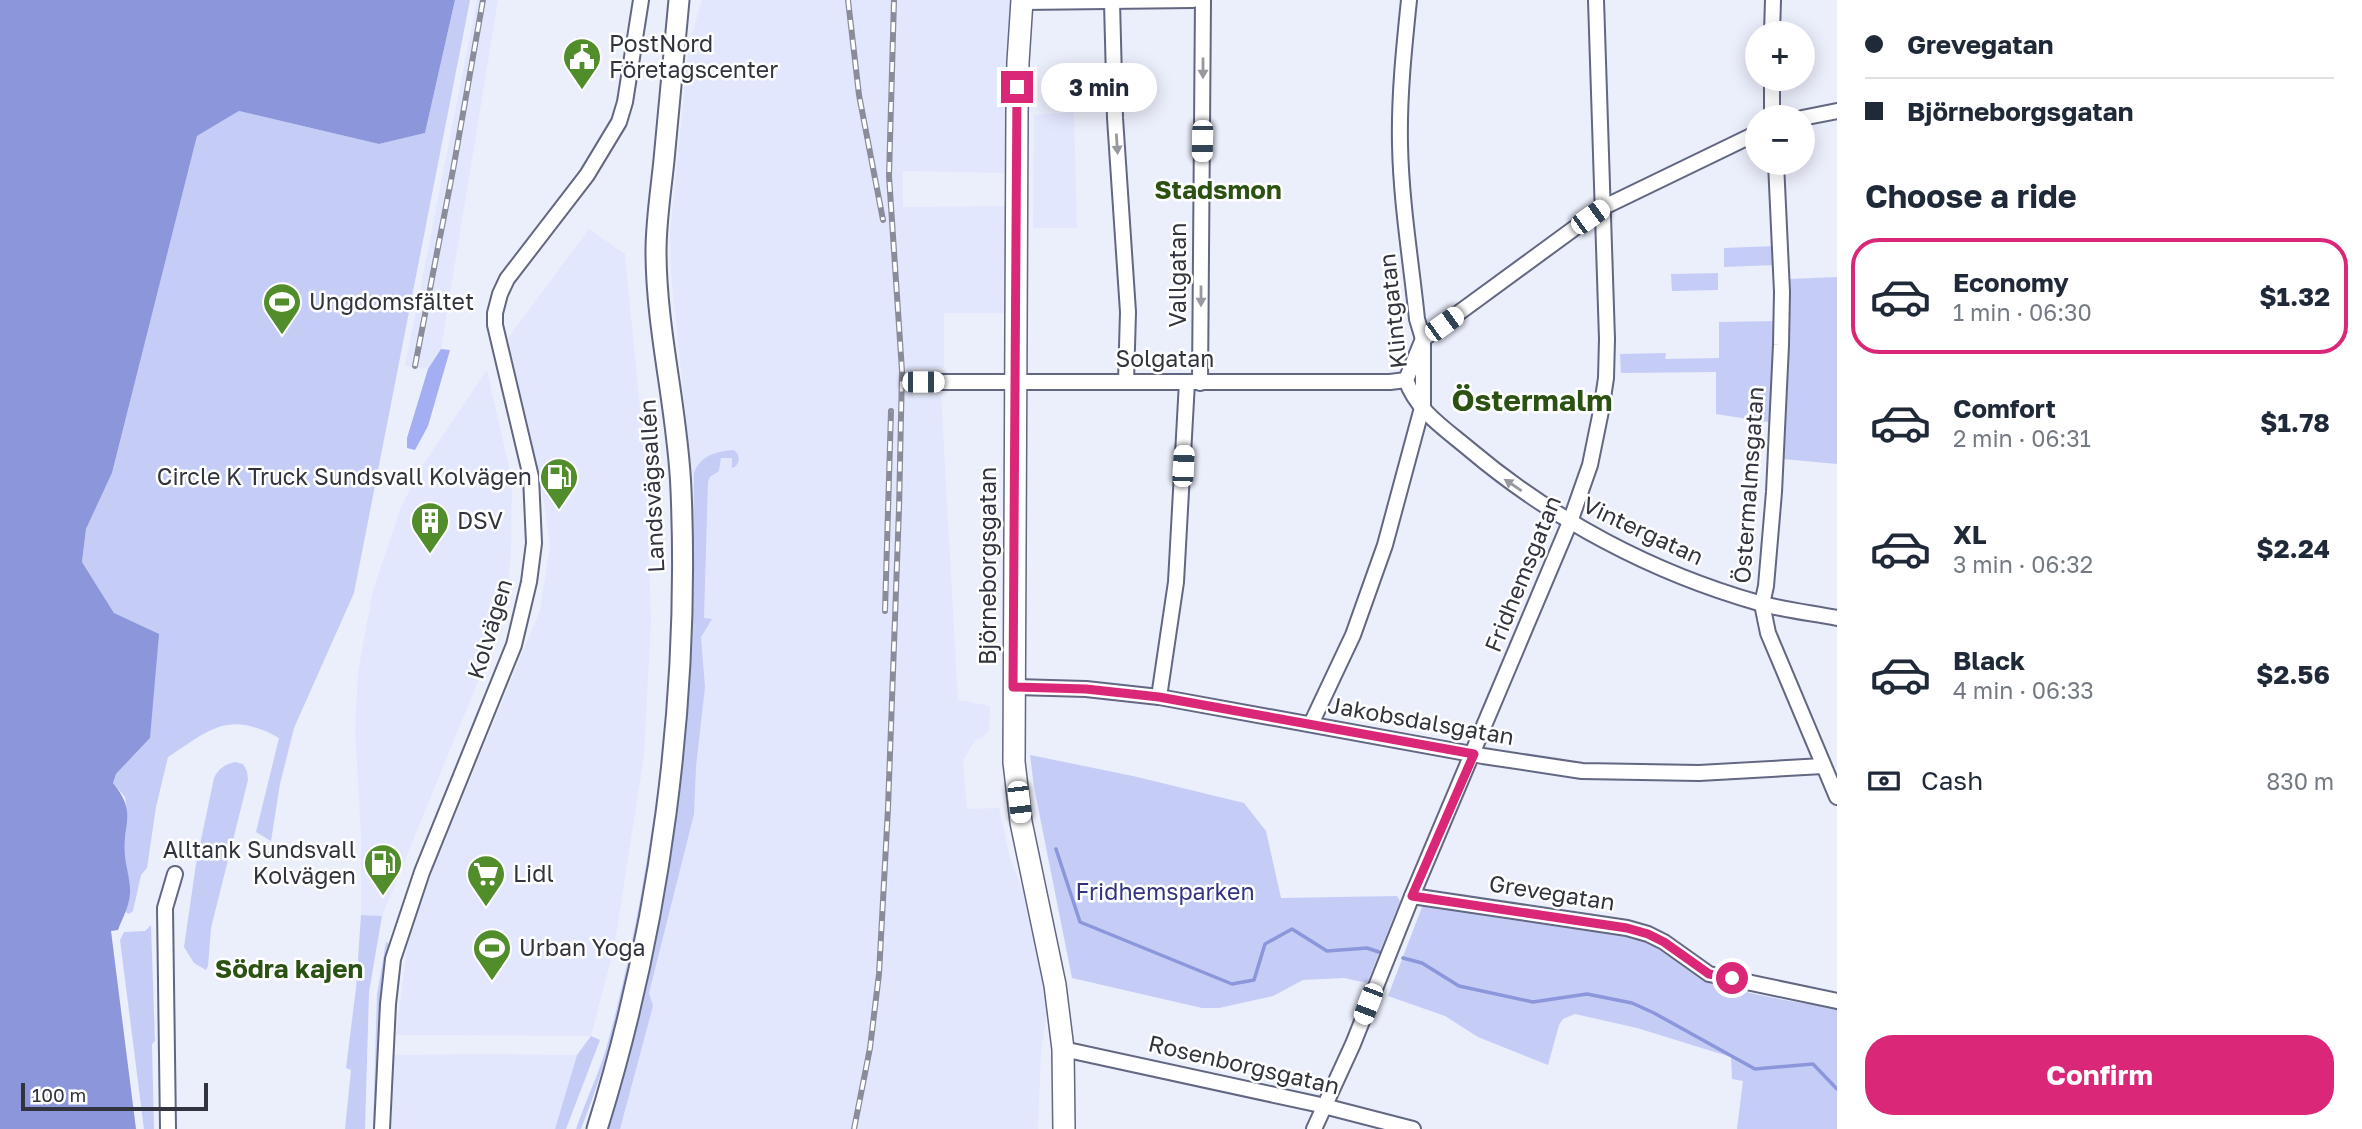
<!DOCTYPE html>
<html lang="en">
<head>
<meta charset="utf-8">
<style>
	body { margin:0; font-family:"Golos Text",sans-serif; background:#f2f2f3; color:#1f2937; height:100vh; display:flex; flex-direction:column; font-size:26px; white-space:nowrap }
	* { box-sizing:border-box; margin:0 }
	p { font-size:23px; color:#747a83 }
	.icon { flex:none; width:38px; height:38px; fill:none; stroke:currentColor; stroke-width:2; stroke-linecap:round; stroke-linejoin:round }
	.map { position:relative; flex:1; overflow:hidden }
	.drawer { display:flex; flex-direction:column; background:#fff; width:525px }
	.drawer>* { flex:none }
	.guide { display:grid; align-content:center; height:154px; padding:0 28px; background:#fff }
	.buttons { position:absolute; left:1745px; top:21px; display:grid; gap:14px }
	.buttons a { display:grid; place-items:center; width:70px; height:70px; border-radius:50%; background:#fff; box-shadow:0 4px 18px #0003; font-size:35px }
	.scale { position:absolute; left:21px; bottom:18px; width:187px; box-sizing:border-box; padding-left:7px; border:4px solid #31333f; border-top:0; font-size:19px; line-height:24px; white-space:nowrap; color:#31333f; -webkit-text-stroke:5px #fff; paint-order:stroke }
	.end { position:absolute; width:32px; height:32px; margin:-16px; border:9px solid #db2777; background:#fff; box-shadow:0 0 0 4px #fff }
	.from { border-radius:50% }
	.bubble { position:absolute; height:49px; border-radius:24px; background:#fff; box-shadow:0 4px 18px #0003; font-size:23px; font-weight:700; line-height:49px; text-align:center }
	.car { position:absolute; width:21px; height:42px; margin:-21px -10px; border-radius:9px; box-shadow:0 0 5px 2px #0007; background:linear-gradient(#fff 24%,#345 0 40%,#fff 0 76%,#345 0 86%,#fff 0) }
	.guide b { display:flex; align-items:center; gap:24px; height:66px; font-size:26px }
	.guide b+b { border-top:2px solid #e0e1e3 }
	.guide i { width:18px; height:18px; background:#1f2937 }
	ul { padding:0; list-style:none }
	li { display:flex; align-items:center; gap:21px; height:116px; margin:0 14px 10px; padding:0 14px; border:4px solid transparent; border-radius:28px }
	li div { flex:1 }
	li b { display:block; font-size:26px }
	li em { font-style:normal; font-weight:700 }
	li.selected { border-color:#db2777 }
	li>.icon { width:63px; height:63px; stroke-width:1.5 }
	h2 { padding:0 28px; font-size:32px; line-height:84px }
	.pay { display:flex; align-items:center; gap:18px; height:77px; padding:0 28px; font-size:26px }
	.pay p { margin-inline-start:auto }
	.button { display:flex; gap:14px; margin-top:auto; padding:14px 28px }
	.button a { flex:1; height:80px; border-radius:28px; background:#db2777; color:#fff; font-size:28px; font-weight:700; line-height:80px; text-align:center }
	main { display:flex; flex:1; min-height:0 }
	.map>svg:first-child { display:block }
	.built { fill:#e2e7fe }
	.green { fill:#c5cdf7 }
	.forest { fill:#a3aef3 }
	.water { fill:#8c96da }
	.lines { fill:none; stroke-linecap:round; stroke-linejoin:round }
	.stream { stroke:#8c96da; stroke-width:3.5 }
	.minor-casing { stroke:#626782; stroke-width:18 }
	.major-casing { stroke:#626782; stroke-width:23 }
	.highway-casing { stroke:#626782; stroke-width:24 }
	.minor { stroke:#fff; stroke-width:14 }
	.major { stroke:#fff; stroke-width:19 }
	.highway { stroke:#fff; stroke-width:21 }
	.rail-casing { stroke:#8a8d99; stroke-width:6 }
	.rail { stroke:#fff; stroke-width:3.5; stroke-dasharray:10; stroke-linecap:butt }
	.oneway { fill:#98999f }
	.route { stroke:#db2777; stroke-width:9 }
	.labels { text-anchor:middle; stroke-width:5; stroke-linejoin:round; paint-order:stroke }
	.poi-label { font-size:23px; fill:#31333f; stroke:#fff; text-anchor:start }
	.street-label { font-size:23px; fill:#31333f; stroke:#fff }
	.park-label { font-size:23px; fill:#313382; stroke:#fff }
	.quarter-label { font-size:26px; font-weight:bold; fill:#2c5213; stroke:#fff }
	.district-label { font-size:30px; font-weight:bold; fill:#2c5213; stroke:#fff }
</style>
</head>
<body>
<main>
<div class="map">
<svg width="1837" height="1129" viewBox="0 0 1837 1129">
	<rect width="100%" height="100%" fill="#ebeefb"/>
	<!-- built -->
	<g class="built">
		<polygon points="477,0 498,0 441,349 428,369 405,366"/>
		<polygon points="702,0 1010,0 1005,173 903,171 903,207 1006,206 1005,313 944,313 944,368 911,368 914,397 941,396 958,700 990,706 989,730 982,738 976,739 963,760 967,809 999,808 1010,858 1025,897 1046,993 1047,1011 1041,1050 1038,1129 613,1129 692,575 694,495 671,275 670,233 689,44"/>
		<polygon points="1074,112 1077,228 1033,228 1034,115"/>
		<polygon points="589,229 625,254 646,469 651,620 644,756 614,948 591,1036 396,1035 407,947 414,916 540,610 550,545 540,476 508,338"/>
		<polygon points="487,370 512,481 511,550 507,596 495,640 382,916 361,915 361,835 355,729 358,672 373,590 401,507 422,466"/>
		<polygon points="392,1055 480,1054 577,1055 555,1129 391,1129"/>
	</g>
	<!-- green -->
	<g class="green">
		<path d="M 455,0 L 470,0 L 354,593 L 294,728 L 280,784 L 271,841 L 256,832 L 279,738 C 228,710 211,729 168,757 L 156,807 L 147,868 L 141,875 L 133,911 L 129,914 L 125,912 L 130,893 L 124,853 L 127,812 L 125,797 L 113,783 L 116,774 L 150,738 L 114,613 L 82,562 L 86,529 L 112,473 L 197,136 L 239,111 L 379,144 L 425,133 Z"/>
		<polygon points="1775,246 1775,265 1724,267 1724,248"/>
		<polygon points="1718,273 1718,290 1672,291 1671,274"/>
		<polygon points="1837,277 1837,464 1783,459 1788,279"/>
		<polygon points="1777,321 1774,423 1716,414 1716,372 1621,373 1620,354 1666,353 1665,359 1719,358 1719,322"/>
		<path d="M 734,450 C 741,455 740,466 732,468 L 732,458 L 721,458 L 719,471 L 710,477 L 708,482 L 704,618 L 712,619 L 701,637 L 705,687 L 696,767 L 694,814 L 649,993 L 653,1006 L 620,1129 L 604,1129 L 628,1052 L 692,575 L 694,473 C 700,456 716,451 734,450 Z"/>
		<polygon points="1030,755 1133,776 1244,803 1266,831 1281,898 1397,896 1400,901 1367,983 1344,978 1303,980 1273,996 1219,1008 1202,1008 1072,978 1034,787"/>
		<path d="M 235,762 L 243,764 L 247,771 L 248,780 L 211,928 L 208,966 L 206,970 L 194,963 L 184,947 L 196,864 L 214,778 C 219,768 224,765 235,762 Z"/>
		<path d="M 661,767 L 663,767 C 647,890 627,1013 581,1129 L 576,1129 C 585,1102 598,1076 606,1049 C 632,957 648,861 661,767 Z"/>
		<path d="M 1430,905 L 1628,935 C 1660,945 1679,967 1709,980 C 1748,996 1795,1001 1837,1009 L 1837,1129 L 1737,1129 L 1743,1081 L 1732,1079 L 1731,1057 L 1637,1028 L 1575,1014 L 1563,1019 L 1559,1025 L 1548,1065 L 1478,1037 L 1445,1016 L 1388,996 L 1422,907 Z"/>
		<polygon points="361,915 382,916 369,992 365,1129 345,1129 351,1070 346,1068 356,988"/>
		<polygon points="151,925 155,1041 152,1044 154,1129 144,1129 120,940 124,932 145,931"/>
		<polygon points="386,942 389,944 380,1014 377,1129 373,1129 377,995"/>
		<polygon points="591,1036 600,1040 566,1129 555,1129 577,1055"/>
	</g>
	<!-- forest -->
	<polygon class="forest" points="441,349 450,350 428,426 415,450 407,448 407,438 428,369"/>
	<!-- water -->
	<path class="water" d="M 0,0 L 455,0 L 425,133 L 379,144 L 239,111 L 197,136 L 112,473 L 86,529 L 82,562 L 114,613 L 159,634 L 150,738 L 116,774 L 113,783 C 138,814 122,822 125,856 C 126,868 131,882 130,894 C 129,907 122,919 118,930 L 111,931 L 136,1129 L 0,1129 Z"/>
	<g class="lines">
		<!-- stream -->
		<g class="stream">
			<polyline points="1056,849 1080,922 1232,984 1254,980 1265,944 1292,929 1327,951 1367,948 1379,952"/>
			<polyline points="1403,958 1422,963 1459,986 1533,1002 1587,994 1632,1003 1654,1013 1755,1069 1813,1064 1837,1089"/>
		</g>
		<defs>
			<g id="minor">
				<polyline points="1022,2 1193,0"/>
				<polyline points="1112,2 1115,118 1128,312 1126,382"/>
				<polyline points="1772,33 1773,0"/>
				<polyline points="1772,117 1772,79"/>
				<polyline points="1802,118 1837,111"/>
				<path d="M 1757,133 L 1602,208 L 1423,339 L 1406,380 C 1417,411 1444,428 1469,449 C 1553,520 1653,573 1759,603 C 1784,610 1811,613 1837,618"/>
				<polyline points="1776,163 1782,292 1781,345 1774,492 1766,586 1762,604 1768,633 1837,797"/>
				<polyline points="923,382 1390,382 1406,380"/>
				<polyline points="1200,383 1203,0"/>
				<polyline points="1013,687 1086,689 1159,697 1483,756 1582,771 1699,773 1823,766"/>
				<polyline points="1159,697 1176,582 1187,382"/>
				<path d="M 1311,724 L 1353,635 L 1385,545 L 1423,404 L 1423,339 L 1417,319 C 1411,261 1401,202 1400,144 C 1399,96 1404,48 1409,0"/>
				<polyline points="1412,896 1627,928 1648,934 1664,942 1709,974 1837,1001"/>
				<polyline points="1063,1049 1316,1104 1413,1129"/>
				<polyline points="168,1129 165,908 175,874"/>
				<polyline points="382,1129 388,1004 393,959 422,872 514,645 529,582 534,543 531,477 495,325 495,313 500,294 507,279 587,175 619,122 625,102 641,0"/>
				<polyline points="1314,1129 1353,1044 1412,896 1570,522 1590,465 1601,411 1606,378 1607,339 1596,0"/>
			</g>
			<path id="major" d="M 597,1129 C 660,927 690,702 681,490 C 678,410 656,331 656,251 C 656,221 661,190 664,160 C 669,107 674,53 679,0"/>
			<polyline id="highway" points="1022,0 1018,62 1017,112 1014,762 1021,822 1055,985 1063,1049 1064,1129"/>
		</defs>
		<!-- minor casing -->
		<use href="#minor" class="minor-casing"/>
		<!-- major casing -->
		<use href="#major" class="major-casing"/>
		<!-- highway casing -->
		<use href="#highway" class="highway-casing"/>
		<!-- minor -->
		<use href="#minor" class="minor"/>
		<!-- major -->
		<use href="#major" class="major"/>
		<!-- highway -->
		<use href="#highway" class="highway"/>
		<defs>
			<g id="rail">
				<polyline points="848,0 859,95 883,220"/>
				<polyline points="415,366 453,170 483,0"/>
				<polyline points="885,611 891,411"/>
				<polyline points="854,1129 870,1048 879,974 888,808 899,509 902,371 889,176 894,0"/>
			</g>
		</defs>
		<!-- rail casing -->
		<use href="#rail" class="rail-casing"/>
		<!-- rail -->
		<use href="#rail" class="rail"/>
	</g>
	<!-- one-way arrows -->
	<defs><path id="oneway-solid" d="M-6-.8H1V-3.2L6.5 0L1 3.2V.8H-6Z" transform="scale(1.75)"/></defs>
	<g class="oneway">
		<use href="#oneway-solid" transform="translate(1203 68) rotate(90)"/>
		<use href="#oneway-solid" transform="translate(1117 144) rotate(86)"/>
		<use href="#oneway-solid" transform="translate(1201 296) rotate(90)"/>
		<use href="#oneway-solid" transform="translate(1513 485) rotate(-146)"/>
	</g>
	<g class="lines">
		<!-- route -->
		<polyline class="route" points="1017,87 1013,687 1086,689 1159,697 1474,754 1412,896 1627,928 1648,934 1664,942 1709,974 1732,978"/>
	</g>
	<!-- icons -->
	<defs>
		<symbol id="civic-pin" viewBox="-11 -11 22 30"><path d="M0 17L-7.5 6A9.5 9.5 0 1 1 7.5 6Z" fill="#518d2b" stroke="#fff"/><path d="M-.6-6.5H3V-4.5H.6V-3L4-1V1h2V6H-6V1h2V-1L-.6-3ZM-1.2 2.5V6h2.4V2.5Z" fill="#fff"/></symbol>
		<symbol id="stadium-pin" viewBox="-11 -11 22 30"><path d="M0 17L-7.5 6A9.5 9.5 0 1 1 7.5 6Z" fill="#518d2b" stroke="#fff"/><path d="M0-5a6.5 5 0 1 0 0 10a6.5 5 0 1 0 0-10ZM-3.5-1.8h7v3.6h-7Z" fill="#fff"/></symbol>
		<symbol id="fuel-pin" viewBox="-11 -11 22 30"><path d="M0 17L-7.5 6A9.5 9.5 0 1 1 7.5 6Z" fill="#518d2b" stroke="#fff"/><path d="M-5.5-6h7V0h2V4h1.3V-2.5L3-4.5l.8-.8L6-3V5H2.5V1h-1V6h-7ZM-4.2-4.7v3.2H.2V-4.7Z" fill="#fff"/></symbol>
		<symbol id="building-pin" viewBox="-11 -11 22 30"><path d="M0 17L-7.5 6A9.5 9.5 0 1 1 7.5 6Z" fill="#518d2b" stroke="#fff"/><path d="M-4-6H4V6H1V3H-1V6H-4ZM-2.5-4.3h1.7v1.8h-1.7ZM.8-4.3h1.7v1.8H.8ZM-2.5-1h1.7V.8h-1.7ZM.8-1h1.7V.8H.8Z" fill="#fff"/></symbol>
		<symbol id="supermarket-pin" viewBox="-11 -11 22 30"><path d="M0 17L-7.5 6A9.5 9.5 0 1 1 7.5 6Z" fill="#518d2b" stroke="#fff"/><path d="M-6-5.5h2.5l.6 2H6L4.5 2H-2.5L-4.4-4H-6ZM-1.5 3.2a1.3 1.3 0 1 0 .1 0ZM3 3.2a1.3 1.3 0 1 0 .1 0Z" fill="#fff"/></symbol>
	</defs>
	<g fill-rule="evenodd">
		<use href="#civic-pin" x="560" y="35" width="44" height="60"/>
		<use href="#stadium-pin" x="260" y="280" width="44" height="60"/>
		<use href="#fuel-pin" x="537" y="455" width="44" height="60"/>
		<use href="#building-pin" x="408" y="499" width="44" height="60"/>
		<use href="#fuel-pin" x="361" y="841" width="44" height="60"/>
		<use href="#supermarket-pin" x="464" y="852" width="44" height="60"/>
		<use href="#stadium-pin" x="470" y="926" width="44" height="60"/>
	</g>
	<g class="labels">
		<!-- poi labels -->
		<g class="poi-label">
			<text x="609" y="52">PostNord<tspan x="609" dy="26">Företagscenter</tspan></text>
			<text x="309" y="310">Ungdomsfältet</text>
			<text x="532" y="485" text-anchor="end">Circle K Truck Sundsvall Kolvägen</text>
			<text x="457" y="529">DSV</text>
			<text x="356" y="858" text-anchor="end">Alltank Sundsvall<tspan x="356" dy="26">Kolvägen</tspan></text>
			<text x="513" y="882">Lidl</text>
			<text x="519" y="956">Urban Yoga</text>
		</g>
		<!-- street labels -->
		<g class="street-label">
			<text transform="translate(1178 275) rotate(-90)" y="8">Vallgatan</text>
			<text transform="translate(1393 311) rotate(-96)" y="8">Klintgatan</text>
			<text x="1165" y="367">Solgatan</text>
			<text transform="translate(1749 485) rotate(-86)" y="8">Östermalmsgatan</text>
			<text transform="translate(652 486) rotate(-93)" y="8">Landsvägsallén</text>
			<text transform="translate(1643 531) rotate(25)" y="8">Vintergatan</text>
			<text transform="translate(988 566) rotate(-90)" y="8">Björneborgsgatan</text>
			<text transform="translate(1523 574) rotate(-68)" y="8">Fridhemsgatan</text>
			<text transform="translate(490 629) rotate(-73)" y="8">Kolvägen</text>
			<text transform="translate(1421 721) rotate(10)" y="8">Jakobsdalsgatan</text>
			<text transform="translate(1552 893) rotate(9)" y="8">Grevegatan</text>
			<text transform="translate(1244 1065) rotate(13)" y="8">Rosenborgsgatan</text>
		</g>
		<!-- park labels -->
		<g class="park-label">
			<text x="1165" y="900">Fridhemsparken</text>
		</g>
		<!-- quarter labels -->
		<g class="quarter-label">
			<text x="1218" y="199">Stadsmon</text>
			<text x="289" y="978">Södra kajen</text>
		</g>
		<!-- district labels -->
		<g class="district-label">
			<text x="1532" y="411">Östermalm</text>
		</g>
	</g>
</svg>
<div class="buttons">
<a>+</a>
<a>−</a>
</div>
<div class="scale">100 m</div>
<i class="end from" style="left:1732px;top:978px"></i>
<i class="end" style="left:1017px;top:87px"></i>
<div class="bubble" style="left:1041px;top:63px;width:116px">3 min</div>
<i class="car" style="left:1202px;top:141px;rotate:181deg"></i>
<i class="car" style="left:1590px;top:217px;rotate:54deg"></i>
<i class="car" style="left:1444px;top:324px;rotate:54deg"></i>
<i class="car" style="left:923px;top:382px;rotate:90deg"></i>
<i class="car" style="left:1183px;top:466px;rotate:3deg"></i>
<i class="car" style="left:1019px;top:802px;rotate:173deg"></i>
<i class="car" style="left:1368px;top:1004px;rotate:201deg"></i>
</div>
<section class="drawer">
<div class="guide">
<b><i class="from"></i>Grevegatan</b>
<b><i></i>Björneborgsgatan</b>
</div>
<h2>Choose a ride</h2>
<ul>
<li class="selected"><svg class="icon" aria-label="car" viewBox="0 0 24 24"><path d="M5 17H2v-5l4-1 3-4h7l3 4 3 1v5h-3M9 17h6M6 11h13"/><circle cx="7" cy="17" r="2"/><circle cx="17" cy="17" r="2"/></svg><div><b>Economy</b><p>1 min · 06:30</p></div><em>$1.32</em></li>
<li><svg class="icon" aria-label="car" viewBox="0 0 24 24"><path d="M5 17H2v-5l4-1 3-4h7l3 4 3 1v5h-3M9 17h6M6 11h13"/><circle cx="7" cy="17" r="2"/><circle cx="17" cy="17" r="2"/></svg><div><b>Comfort</b><p>2 min · 06:31</p></div><em>$1.78</em></li>
<li><svg class="icon" aria-label="car" viewBox="0 0 24 24"><path d="M5 17H2v-5l4-1 3-4h7l3 4 3 1v5h-3M9 17h6M6 11h13"/><circle cx="7" cy="17" r="2"/><circle cx="17" cy="17" r="2"/></svg><div><b>XL</b><p>3 min · 06:32</p></div><em>$2.24</em></li>
<li><svg class="icon" aria-label="car" viewBox="0 0 24 24"><path d="M5 17H2v-5l4-1 3-4h7l3 4 3 1v5h-3M9 17h6M6 11h13"/><circle cx="7" cy="17" r="2"/><circle cx="17" cy="17" r="2"/></svg><div><b>Black</b><p>4 min · 06:33</p></div><em>$2.56</em></li>
</ul>
<div class="pay"><svg class="icon" aria-label="cash" viewBox="0 0 24 24"><path d="M3 7h18v10H3z"/><circle cx="12" cy="12" r="2"/></svg>Cash<p>830 m</p></div>
<div class="button"><a>Confirm</a></div>
</section>
</main>
</body>
</html>
